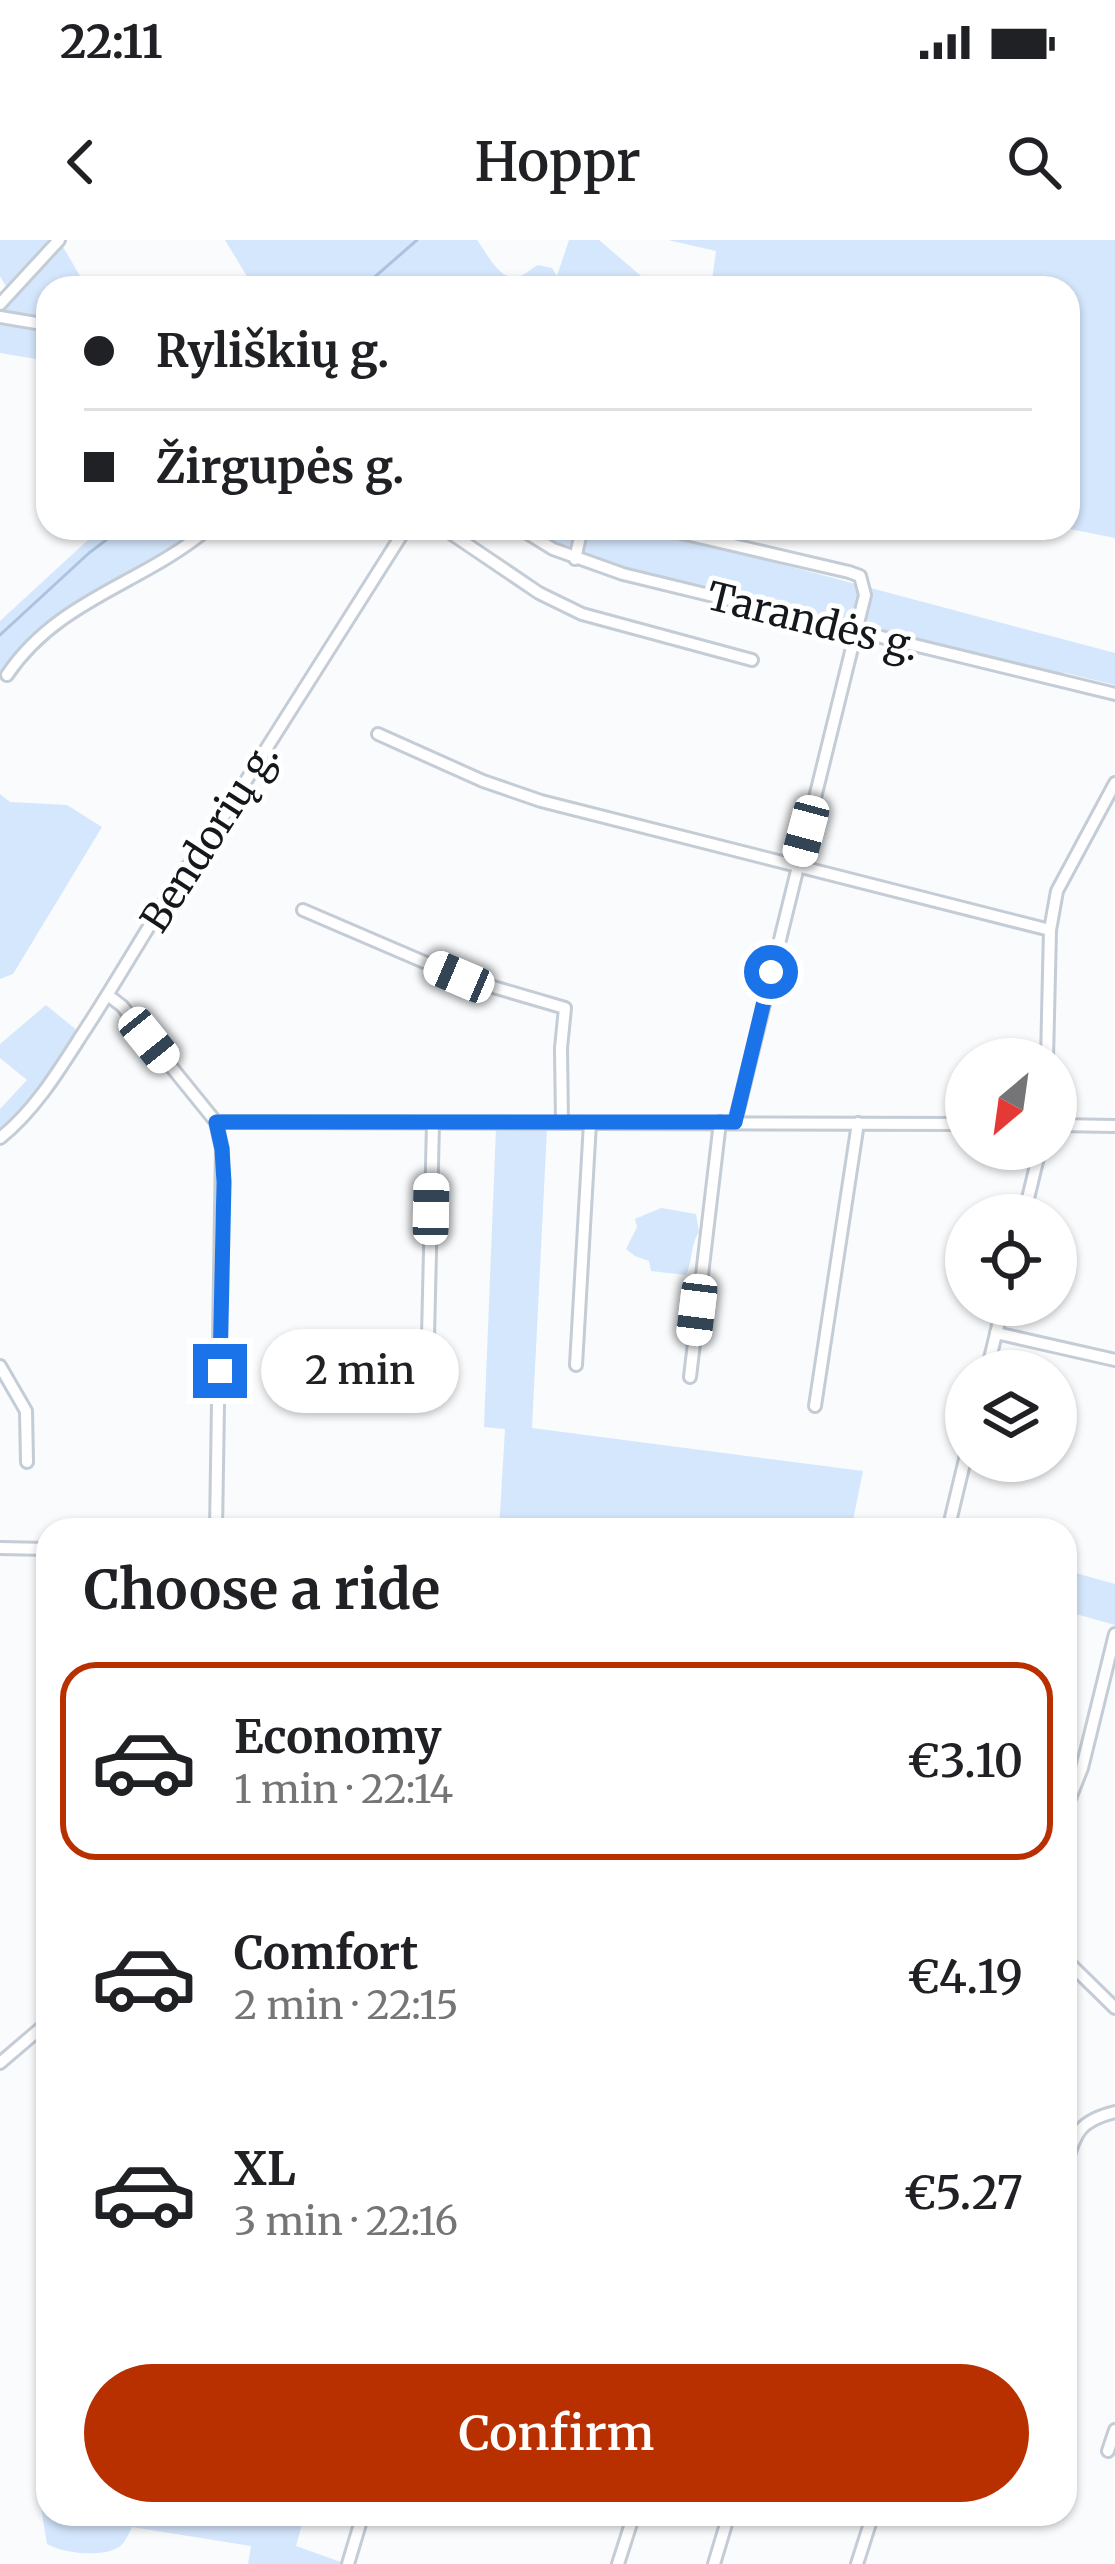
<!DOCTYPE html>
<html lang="en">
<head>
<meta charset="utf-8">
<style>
	body { margin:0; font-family:Merriweather,serif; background:#f2f2f2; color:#202124; height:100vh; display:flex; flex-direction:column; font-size:45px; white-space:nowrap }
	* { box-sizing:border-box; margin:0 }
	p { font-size:39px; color:#757577 }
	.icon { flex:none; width:66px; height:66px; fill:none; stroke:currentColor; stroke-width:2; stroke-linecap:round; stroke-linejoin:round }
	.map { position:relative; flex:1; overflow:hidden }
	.details { position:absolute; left:36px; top:1278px; width:1041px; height:1008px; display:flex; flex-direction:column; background:#fff; border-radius:36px; box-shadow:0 3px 9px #0004 }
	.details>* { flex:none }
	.top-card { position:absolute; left:36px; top:36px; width:1044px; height:264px; border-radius:36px; box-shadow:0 3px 9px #0004; display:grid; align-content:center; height:264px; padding:0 48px; background:#fff }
	.needle { width:78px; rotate:209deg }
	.buttons { position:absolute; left:945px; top:798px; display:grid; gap:24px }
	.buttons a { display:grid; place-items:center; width:132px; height:132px; border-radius:50%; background:#fff; box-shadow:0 3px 9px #0004; font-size:60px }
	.end { position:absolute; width:54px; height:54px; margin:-27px; border:15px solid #1a73e8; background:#fff; box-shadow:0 0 0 6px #fff }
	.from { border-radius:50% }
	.bubble { position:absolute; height:84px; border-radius:42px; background:#fff; box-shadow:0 3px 9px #0004; font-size:39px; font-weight:600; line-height:84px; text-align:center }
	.car { position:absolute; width:36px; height:72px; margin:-36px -18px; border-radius:15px; box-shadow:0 0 9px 3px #0007; background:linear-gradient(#fff 24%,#345 0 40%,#fff 0 76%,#345 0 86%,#fff 0) }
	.top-card b { display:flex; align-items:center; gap:42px; height:114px; font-size:45px }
	.top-card b+b { border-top:3px solid #e0e0e0 }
	.top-card i { width:30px; height:30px; background:#202124 }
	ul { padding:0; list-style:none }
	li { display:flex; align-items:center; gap:36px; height:198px; margin:0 24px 18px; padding:0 24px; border:6px solid transparent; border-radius:36px }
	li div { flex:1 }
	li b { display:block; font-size:45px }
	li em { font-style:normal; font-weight:600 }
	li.active { border-color:#b93000 }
	li>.icon { width:108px; height:108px; stroke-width:1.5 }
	h2 { padding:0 48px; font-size:54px; line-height:144px }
	.cta { display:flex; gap:24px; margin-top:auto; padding:24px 48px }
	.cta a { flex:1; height:138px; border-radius:72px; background:#b93000; color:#fff; font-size:48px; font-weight:600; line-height:138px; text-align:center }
	.status { display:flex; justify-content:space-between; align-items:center; height:84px; padding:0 60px; background:#fff; direction:ltr }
	.status svg { height:33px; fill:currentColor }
	header { display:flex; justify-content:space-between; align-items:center; height:156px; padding:0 48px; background:#fff; font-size:54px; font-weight:600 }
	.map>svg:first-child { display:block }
	.green { fill:#d5e7fd }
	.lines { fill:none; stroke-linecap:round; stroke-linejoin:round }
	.stream { stroke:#acc2df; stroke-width:3 }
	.minor-casing { stroke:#c4ccd6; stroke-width:16 }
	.minor { stroke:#fff; stroke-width:10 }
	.route { stroke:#1a73e8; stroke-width:15 }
	.labels { text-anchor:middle; stroke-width:10; stroke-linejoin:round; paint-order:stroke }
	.street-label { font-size:39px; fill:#14171b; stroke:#fff }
</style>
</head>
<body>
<div class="status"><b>22:11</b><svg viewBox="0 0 49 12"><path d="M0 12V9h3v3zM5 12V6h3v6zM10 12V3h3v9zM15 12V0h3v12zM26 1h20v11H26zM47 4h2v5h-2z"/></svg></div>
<header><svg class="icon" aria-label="back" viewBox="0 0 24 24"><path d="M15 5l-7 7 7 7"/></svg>Hoppr<svg class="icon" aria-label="search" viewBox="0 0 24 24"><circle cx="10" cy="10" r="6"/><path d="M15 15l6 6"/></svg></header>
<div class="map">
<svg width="1115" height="2324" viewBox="0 0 1115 2324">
	<rect width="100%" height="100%" fill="#f9fbfd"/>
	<!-- green -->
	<g class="green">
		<polygon points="0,0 59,0 87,48 48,48 48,80 0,72 0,57 7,48 0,36"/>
		<path d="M 225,0 L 477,0 C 487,13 501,45 521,36 C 527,33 532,28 538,25 L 552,28 L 557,36 L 569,0 L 599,0 L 648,42 L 688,48 L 477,48 L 471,40 L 461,36 L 437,48 L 254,48 Z"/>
		<polygon points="668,0 1115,0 1115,298 1065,288 1068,288 1068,48 711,48 716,11"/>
		<polygon points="0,82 48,92 48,121 0,113"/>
		<path d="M 101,288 L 205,288 C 169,314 128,330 90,353 C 58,373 32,400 5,426 L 0,434 L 0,381 Z"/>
		<path d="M 528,288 L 645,288 L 1115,413 L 1115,445 L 1066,433 L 1047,432 L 683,345 C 658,335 633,332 608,324 C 579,315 554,303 528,288 Z"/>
		<polygon points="0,554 10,562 67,565 102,587 13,734 0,739"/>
		<polygon points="46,765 79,792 43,844 0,892 0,869 27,840 0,818 0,804"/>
		<polygon points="496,889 547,889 532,1188 863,1231 851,1290 499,1290 505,1189 484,1187"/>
		<path d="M 661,968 L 696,974 L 699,992 C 690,1006 693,1020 686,1035 L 651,1031 L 649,1021 L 635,1016 L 626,1009 L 637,987 L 635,979 Z"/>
		<polygon points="1065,1330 1115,1344 1115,1385 1065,1371"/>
		<path d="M 48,2220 L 48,2274 L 305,2274 L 296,2306 L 341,2322 L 341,2324 L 248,2324 L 251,2306 L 132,2287 C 128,2295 124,2306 115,2309 C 98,2317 62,2313 47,2304 L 37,2244 Z"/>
	</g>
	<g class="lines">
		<!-- stream -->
		<g class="stream">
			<polyline points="362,48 417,0"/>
			<polyline points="0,395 89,313 122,288"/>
		</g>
		<defs>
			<g id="minor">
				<polyline points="0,64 59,0"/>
				<polyline points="0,77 48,85"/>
				<polyline points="443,288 539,353 582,374 752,420"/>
				<polyline points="519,288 553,309 623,334 1115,454"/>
				<polyline points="660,288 849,332 860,336 865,355 735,882"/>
				<polyline points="575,319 582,288"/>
				<path d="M 7,435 C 58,359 143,344 209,288"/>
				<polyline points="378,494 483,541 541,561 1050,690"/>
				<polyline points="303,670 459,737 565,768 561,808 562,883"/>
				<polyline points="109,756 122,766 216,882 222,909 216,1290"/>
				<polyline points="1047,819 1050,690 1057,651 1115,543"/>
				<polyline points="216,882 966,884"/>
				<polyline points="1056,885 1115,886"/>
				<path d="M 0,898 C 34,871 58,832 81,796 C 127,727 166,651 218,585 L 406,288"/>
				<polyline points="1024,975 1040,909"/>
				<polyline points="996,1093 1115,1120"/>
				<polyline points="576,1125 590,883"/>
				<polyline points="0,1126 26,1171 27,1222"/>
				<polyline points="987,1131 1003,1065"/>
				<polyline points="690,1137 720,882"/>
				<polyline points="427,1139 433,883"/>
				<polyline points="815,1166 858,883"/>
				<polyline points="948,1290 966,1215"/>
				<polyline points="0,1308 48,1309"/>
				<polyline points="1065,1571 1082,1528 1115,1394"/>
				<polyline points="1065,1719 1115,1768"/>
				<polyline points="0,1823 48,1782"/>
				<path d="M 1065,1927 C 1076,1893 1078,1881 1115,1872"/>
				<polyline points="1108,2211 1115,2190"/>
				<polyline points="348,2324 363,2274"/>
				<polyline points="618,2324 634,2274"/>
				<polyline points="714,2324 729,2274"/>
				<polyline points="857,2324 873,2274"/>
			</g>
		</defs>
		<!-- minor casing -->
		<use href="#minor" class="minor-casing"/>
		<!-- minor -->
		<use href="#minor" class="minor"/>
	</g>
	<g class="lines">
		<!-- route -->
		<polyline class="route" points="220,1131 224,942 222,909 216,882 735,882 771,732"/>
	</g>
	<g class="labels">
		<!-- street labels -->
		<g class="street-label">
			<text transform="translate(813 381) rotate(14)" y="14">Tarandės g.</text>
			<text transform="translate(209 597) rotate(-57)" y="14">Bendorių g.</text>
		</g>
	</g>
</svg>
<div class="buttons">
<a><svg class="needle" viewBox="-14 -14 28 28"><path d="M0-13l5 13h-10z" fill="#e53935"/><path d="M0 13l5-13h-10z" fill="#757577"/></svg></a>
<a><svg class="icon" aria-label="locate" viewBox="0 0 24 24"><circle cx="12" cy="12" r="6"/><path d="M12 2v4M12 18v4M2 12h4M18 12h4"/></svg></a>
<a><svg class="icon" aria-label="layers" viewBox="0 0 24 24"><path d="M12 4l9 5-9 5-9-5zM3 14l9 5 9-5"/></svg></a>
</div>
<i class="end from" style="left:771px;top:732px"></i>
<i class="end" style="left:220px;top:1131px"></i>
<div class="bubble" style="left:261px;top:1089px;width:198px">2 min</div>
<i class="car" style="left:806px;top:591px;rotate:195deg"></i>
<i class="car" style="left:459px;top:737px;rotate:293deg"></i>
<i class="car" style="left:149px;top:800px;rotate:141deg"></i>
<i class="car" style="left:431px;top:969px;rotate:1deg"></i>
<i class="car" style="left:697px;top:1070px;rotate:187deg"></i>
<div class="top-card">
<b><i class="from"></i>Ryliškių g.</b>
<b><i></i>Žirgupės g.</b>
</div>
<section class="details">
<h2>Choose a ride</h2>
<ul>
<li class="active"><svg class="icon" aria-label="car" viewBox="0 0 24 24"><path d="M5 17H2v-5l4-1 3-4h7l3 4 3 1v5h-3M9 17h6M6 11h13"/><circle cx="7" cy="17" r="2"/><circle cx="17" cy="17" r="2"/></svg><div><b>Economy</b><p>1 min · 22:14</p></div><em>€3.10</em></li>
<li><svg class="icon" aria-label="car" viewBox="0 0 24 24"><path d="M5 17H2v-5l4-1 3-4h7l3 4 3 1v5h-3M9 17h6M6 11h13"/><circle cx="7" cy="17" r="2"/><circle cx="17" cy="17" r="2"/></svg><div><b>Comfort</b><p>2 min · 22:15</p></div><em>€4.19</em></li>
<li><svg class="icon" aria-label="car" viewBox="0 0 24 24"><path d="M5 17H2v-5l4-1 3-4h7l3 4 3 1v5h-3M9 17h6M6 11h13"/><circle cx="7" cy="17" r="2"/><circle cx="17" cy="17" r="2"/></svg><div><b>XL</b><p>3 min · 22:16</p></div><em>€5.27</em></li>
</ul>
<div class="cta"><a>Confirm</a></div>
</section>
</div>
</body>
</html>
